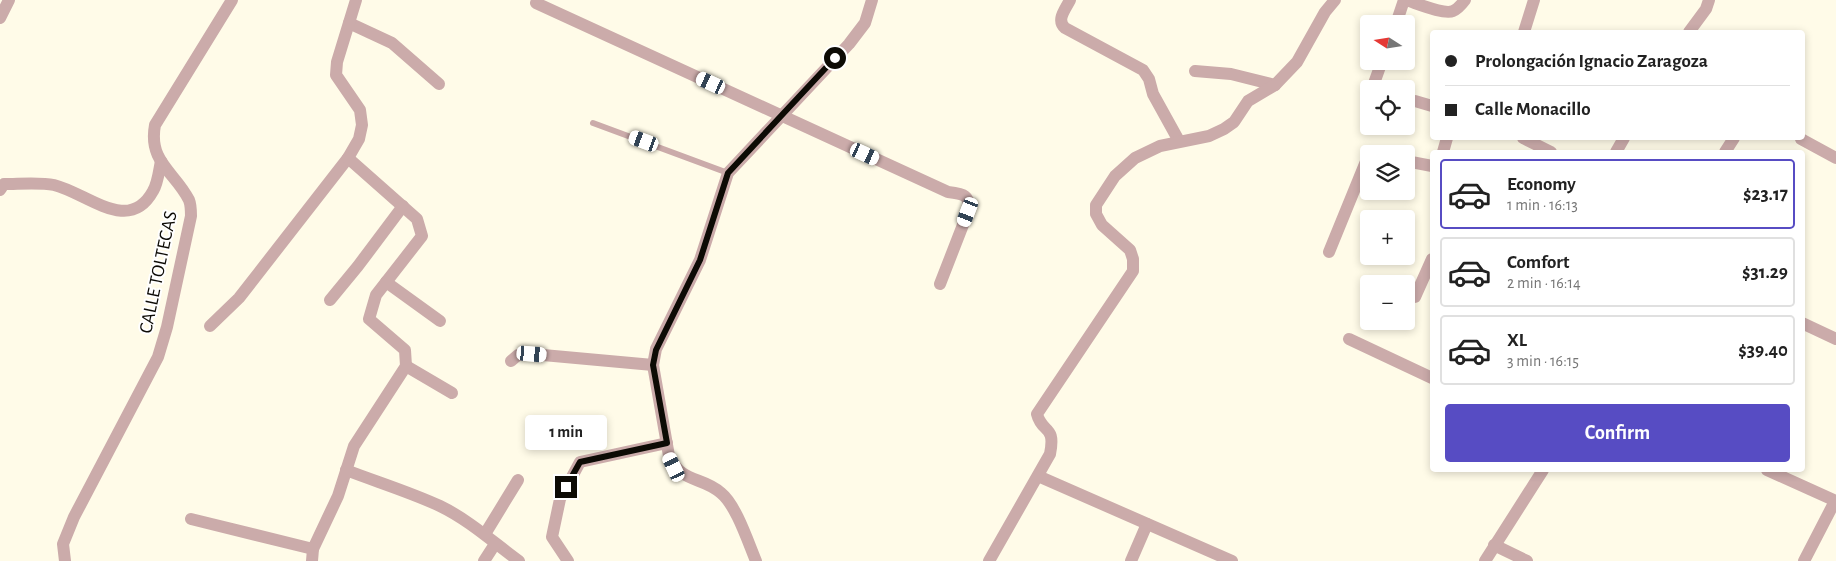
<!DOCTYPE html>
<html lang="en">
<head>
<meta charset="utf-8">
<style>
	body { margin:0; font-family:"Alegreya Sans",sans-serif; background:#f2f2f2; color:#222; height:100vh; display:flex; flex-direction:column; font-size:19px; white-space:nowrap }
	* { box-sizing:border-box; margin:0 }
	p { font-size:16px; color:#767676 }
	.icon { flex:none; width:28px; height:28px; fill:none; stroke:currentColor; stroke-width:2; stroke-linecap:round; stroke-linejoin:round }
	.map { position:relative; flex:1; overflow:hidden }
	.side { position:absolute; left:1430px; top:150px; width:375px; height:322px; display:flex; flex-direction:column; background:#fff; border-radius:5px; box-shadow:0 2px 8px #0003 }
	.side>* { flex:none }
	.guide { position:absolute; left:1430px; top:30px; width:375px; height:110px; border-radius:5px; box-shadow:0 2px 8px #0003; display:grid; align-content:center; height:110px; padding:0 15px; background:#fff }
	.needle { width:32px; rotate:282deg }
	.fabs { position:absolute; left:1360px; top:15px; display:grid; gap:10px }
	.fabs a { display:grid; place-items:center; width:55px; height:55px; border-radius:5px; background:#fff; box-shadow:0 2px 8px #0003; font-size:25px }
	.end { position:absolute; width:22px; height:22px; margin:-11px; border:6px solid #0d0b05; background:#fff; box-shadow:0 0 0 2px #fff }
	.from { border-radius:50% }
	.bubble { position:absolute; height:35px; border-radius:5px; background:#fff; box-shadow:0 2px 8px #0003; font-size:16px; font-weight:600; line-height:35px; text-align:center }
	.car { position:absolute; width:15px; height:30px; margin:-15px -8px; border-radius:6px; box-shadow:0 0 4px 1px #0007; background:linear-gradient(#fff 24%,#345 0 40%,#fff 0 76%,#345 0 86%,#fff 0) }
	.guide b { display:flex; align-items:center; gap:18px; height:48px; font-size:19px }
	.guide b+b { border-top:1px solid #e0e0e0 }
	.guide i { width:12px; height:12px; background:#222 }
	ul { padding:9px 0 0; list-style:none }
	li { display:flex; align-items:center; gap:15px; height:70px; margin:0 10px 8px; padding:0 5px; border:2px solid #e0e0e0; border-radius:5px }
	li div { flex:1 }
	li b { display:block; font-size:19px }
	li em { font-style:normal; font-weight:600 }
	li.active { border-color:#574cc3 }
	li>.icon { width:45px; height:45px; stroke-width:1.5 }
	.button { display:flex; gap:10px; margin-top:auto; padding:10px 15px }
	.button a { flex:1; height:58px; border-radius:5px; background:#574cc3; color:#fff; font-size:20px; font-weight:600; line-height:58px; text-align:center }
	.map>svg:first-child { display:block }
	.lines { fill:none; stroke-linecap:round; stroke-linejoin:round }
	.lane { stroke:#cbabaa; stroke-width:6 }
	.street { stroke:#cbabaa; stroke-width:12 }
	.route { stroke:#0d0b05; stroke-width:6 }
	.labels { text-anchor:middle; stroke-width:4; stroke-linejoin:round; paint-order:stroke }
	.street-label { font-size:19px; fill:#0d0b05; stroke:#fff }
</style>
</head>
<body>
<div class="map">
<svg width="1836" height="561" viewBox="0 0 1836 561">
	<rect width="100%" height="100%" fill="#fffbe8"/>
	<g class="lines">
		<!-- lane -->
		<polyline class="lane" points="593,123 728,173"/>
		<!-- street -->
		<g class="street">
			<path d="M 1070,0 C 1065,10 1056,20 1065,28 L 1143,70 L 1149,79 L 1153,94 L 1179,141"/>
			<path d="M 1406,0 C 1416,3 1444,15 1453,11 C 1458,9 1462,4 1465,0"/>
			<path d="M 536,3 L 948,192 C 964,194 971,195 968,212 L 940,284"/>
			<polyline points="0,18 9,0"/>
			<polyline points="349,23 392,43 439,84"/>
			<polyline points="1396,24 1404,0"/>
			<polyline points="1524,32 1534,0"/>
			<polyline points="1689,32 1706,9 1709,0"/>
			<polyline points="1195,71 1231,74 1275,85"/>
			<polyline points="1372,89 1382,61"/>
			<polyline points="1415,101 1432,106"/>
			<polyline points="1367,104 1369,99"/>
			<polyline points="1523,138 1551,152"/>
			<polyline points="1801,139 1836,158"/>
			<polyline points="1443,152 1447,138"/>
			<polyline points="1616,152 1624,138"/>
			<polyline points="1725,152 1734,138"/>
			<polyline points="1406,161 1432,166"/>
			<path d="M 0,190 L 4,184 C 19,184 40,182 54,185 C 87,193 129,235 153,191 C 158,183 159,170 161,161"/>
			<polyline points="1329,252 1369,154"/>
			<polyline points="386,282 440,321"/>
			<polyline points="1415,297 1432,259"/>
			<polyline points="330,300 358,266 403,206"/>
			<polyline points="1802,323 1836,339"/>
			<polyline points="210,326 239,298 348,158 359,139 362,125 360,110 336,75 337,62 356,0"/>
			<polyline points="1349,339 1432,378"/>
			<polyline points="511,361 518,355 532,354 653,365"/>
			<polyline points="406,366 452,393"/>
			<path d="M 346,470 C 377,482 410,492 440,506 C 469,520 493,542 519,561"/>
			<polyline points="1767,470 1836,501"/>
			<polyline points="1038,476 1232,561"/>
			<polyline points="191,519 313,549"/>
			<polyline points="485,534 518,480"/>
			<polyline points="1494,545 1527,561"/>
			<path d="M 65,561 L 63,544 L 74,517 L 158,357 L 167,327 L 191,216 C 191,211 191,205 189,200 C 175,172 148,162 155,125 L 232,0"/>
			<polyline points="312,561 313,549 338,496 354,446 406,366 405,350 369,319 376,295 422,236 417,219 348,158"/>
			<polyline points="484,561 495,544"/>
			<polyline points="568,561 552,537 560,499 580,462 667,443"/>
			<path d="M 756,561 C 748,542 736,505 721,493 C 702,476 682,484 669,456 L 653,365 L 656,349 L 700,260 L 728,173 L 849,44 L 865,23 L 872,0"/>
			<path d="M 989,561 L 1050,454 C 1056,424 1042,434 1037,414 L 1133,271 L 1133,259 L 1130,250 L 1102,225 L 1096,214 L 1096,205 L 1115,176 L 1135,158 L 1160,146 L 1209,136 L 1224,129 L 1234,122 L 1248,101 L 1275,85 L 1297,62 L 1325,12 L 1335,0"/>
			<polyline points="1131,561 1147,524"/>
			<polyline points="1485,561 1543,470"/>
			<polyline points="1804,561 1835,501"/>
		</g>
	</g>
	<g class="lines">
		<!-- route -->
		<polyline class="route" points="566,487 580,462 667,443 653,365 656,350 700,260 728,173 835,58"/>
	</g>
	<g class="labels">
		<!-- street labels -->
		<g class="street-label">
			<text transform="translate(157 272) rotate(-78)" y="7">CALLE TOLTECAS</text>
		</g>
	</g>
</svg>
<div class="fabs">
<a><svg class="needle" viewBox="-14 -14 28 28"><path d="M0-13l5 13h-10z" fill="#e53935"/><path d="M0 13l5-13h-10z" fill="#767676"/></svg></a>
<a><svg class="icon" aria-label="locate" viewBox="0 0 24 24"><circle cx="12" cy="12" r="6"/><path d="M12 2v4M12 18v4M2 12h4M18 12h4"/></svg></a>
<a><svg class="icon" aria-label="layers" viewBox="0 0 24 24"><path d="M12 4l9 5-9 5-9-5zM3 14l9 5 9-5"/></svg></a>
<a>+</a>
<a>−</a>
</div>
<i class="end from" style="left:835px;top:58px"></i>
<i class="end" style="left:566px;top:487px"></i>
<div class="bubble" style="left:525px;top:415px;width:82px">1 min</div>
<i class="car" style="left:711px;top:83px;rotate:295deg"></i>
<i class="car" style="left:644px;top:141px;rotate:290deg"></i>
<i class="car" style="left:865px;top:154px;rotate:115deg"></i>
<i class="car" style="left:968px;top:212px;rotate:201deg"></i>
<i class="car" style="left:532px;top:354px;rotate:95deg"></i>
<i class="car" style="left:674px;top:467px;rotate:335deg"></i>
<div class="guide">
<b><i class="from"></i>Prolongación Ignacio Zaragoza</b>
<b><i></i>Calle Monacillo</b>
</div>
<section class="side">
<ul>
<li class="active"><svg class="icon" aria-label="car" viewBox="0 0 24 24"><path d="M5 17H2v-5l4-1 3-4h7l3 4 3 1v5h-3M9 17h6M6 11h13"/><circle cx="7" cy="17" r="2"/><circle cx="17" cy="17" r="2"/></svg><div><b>Economy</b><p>1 min · 16:13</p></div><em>$23.17</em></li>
<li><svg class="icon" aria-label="car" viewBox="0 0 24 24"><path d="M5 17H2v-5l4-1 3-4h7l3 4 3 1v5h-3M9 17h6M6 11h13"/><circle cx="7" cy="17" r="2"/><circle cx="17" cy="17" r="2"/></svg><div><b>Comfort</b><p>2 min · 16:14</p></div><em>$31.29</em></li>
<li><svg class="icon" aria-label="car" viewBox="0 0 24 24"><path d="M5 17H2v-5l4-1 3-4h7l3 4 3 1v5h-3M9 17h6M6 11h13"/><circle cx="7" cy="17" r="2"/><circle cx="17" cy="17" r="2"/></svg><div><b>XL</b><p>3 min · 16:15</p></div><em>$39.40</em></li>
</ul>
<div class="button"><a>Confirm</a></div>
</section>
</div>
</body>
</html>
